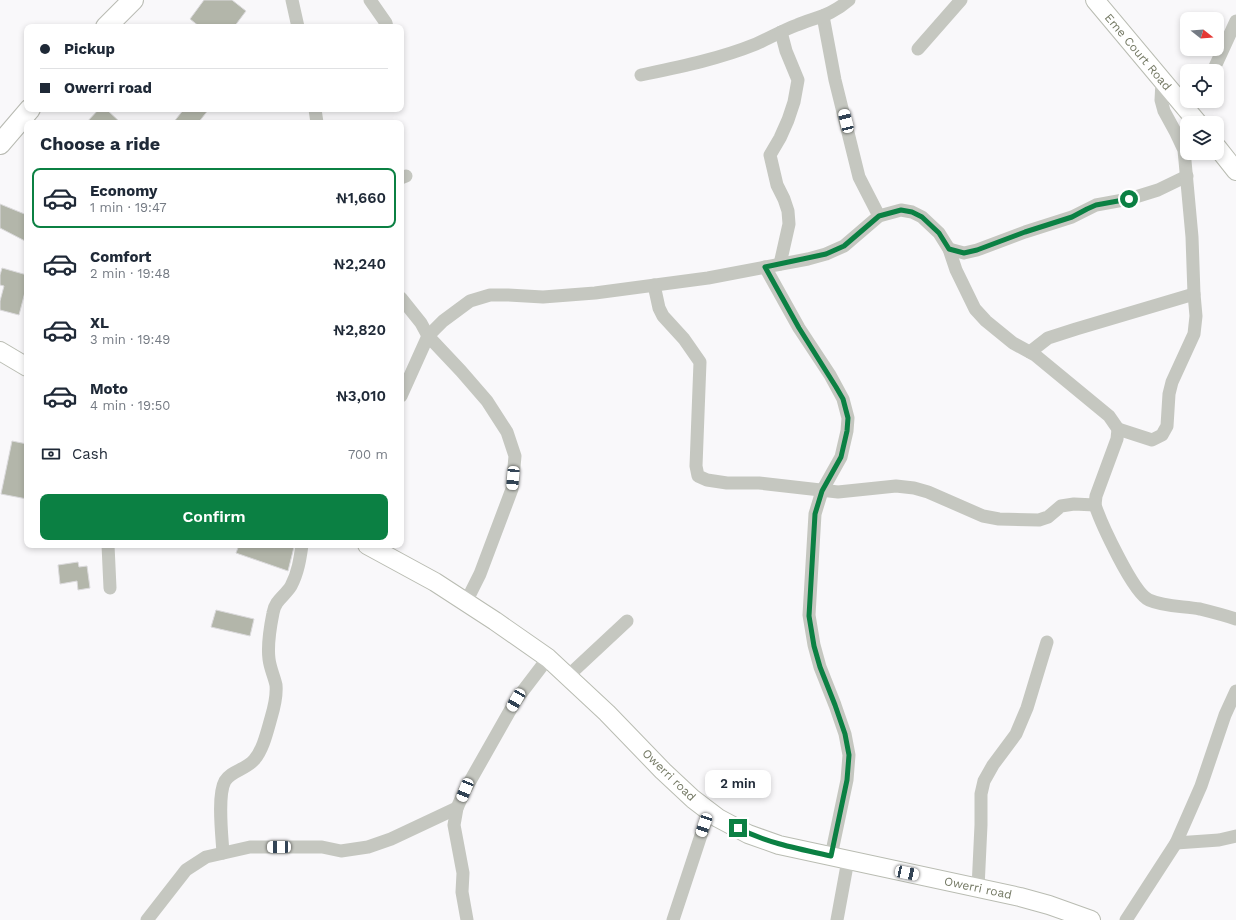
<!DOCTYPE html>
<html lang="en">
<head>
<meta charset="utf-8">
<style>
	body { margin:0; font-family:"Work Sans",sans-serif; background:#f6f6f7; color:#1f2937; height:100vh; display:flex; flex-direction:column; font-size:15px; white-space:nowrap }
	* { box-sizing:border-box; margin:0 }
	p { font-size:13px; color:#747a83 }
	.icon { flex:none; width:22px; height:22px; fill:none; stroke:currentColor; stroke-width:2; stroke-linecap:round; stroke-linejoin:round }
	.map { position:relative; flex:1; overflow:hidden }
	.details { position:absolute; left:24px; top:120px; width:380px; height:428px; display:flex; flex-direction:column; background:#fff; border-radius:8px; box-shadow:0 2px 6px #0003 }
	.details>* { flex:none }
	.banner { position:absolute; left:24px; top:24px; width:380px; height:88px; border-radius:8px; box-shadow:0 2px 6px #0003; display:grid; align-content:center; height:88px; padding:0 16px; background:#fff }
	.needle { width:26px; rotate:107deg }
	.controls { position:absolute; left:1180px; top:12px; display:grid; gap:8px }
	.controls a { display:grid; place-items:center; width:44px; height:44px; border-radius:8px; background:#fff; box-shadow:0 2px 6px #0003; font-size:20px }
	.end { position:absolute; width:18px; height:18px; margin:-9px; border:5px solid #0b8043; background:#fff; box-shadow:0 0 0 2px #fff }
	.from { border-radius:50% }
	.bubble { position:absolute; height:28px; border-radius:8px; background:#fff; box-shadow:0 2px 6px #0003; font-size:13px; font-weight:600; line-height:28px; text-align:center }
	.car { position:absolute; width:12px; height:24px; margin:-12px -6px; border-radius:5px; box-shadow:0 0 3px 1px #0007; background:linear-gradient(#fff 24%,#345 0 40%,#fff 0 76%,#345 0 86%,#fff 0) }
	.banner b { display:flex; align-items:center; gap:14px; height:38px; font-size:15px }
	.banner b+b { border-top:1px solid #e0e1e3 }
	.banner i { width:10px; height:10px; background:#1f2937 }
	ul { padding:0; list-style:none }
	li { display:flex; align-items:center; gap:12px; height:60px; margin:0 8px 6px; padding:0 8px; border:2px solid transparent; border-radius:8px }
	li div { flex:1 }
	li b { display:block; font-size:15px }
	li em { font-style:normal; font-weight:600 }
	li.current { border-color:#0b8043 }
	li>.icon { width:36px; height:36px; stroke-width:1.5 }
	h2 { padding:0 16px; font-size:18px; line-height:48px }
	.pay { display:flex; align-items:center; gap:10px; height:44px; padding:0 16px; font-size:15px }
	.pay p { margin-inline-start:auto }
	.button { display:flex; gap:8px; margin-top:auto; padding:8px 16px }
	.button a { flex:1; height:46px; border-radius:8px; background:#0b8043; color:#fff; font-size:16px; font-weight:600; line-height:46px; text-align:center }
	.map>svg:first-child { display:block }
	.building { fill:#b3b6aa; stroke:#dbdadc }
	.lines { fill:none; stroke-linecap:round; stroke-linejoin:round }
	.secondary-casing { stroke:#b9bcb2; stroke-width:20 }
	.primary-casing { stroke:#b8bab2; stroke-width:22 }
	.street { stroke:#c5c7c0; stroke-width:13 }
	.secondary { stroke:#fff; stroke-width:18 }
	.primary { stroke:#fff; stroke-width:20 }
	.route { stroke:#0b8043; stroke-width:5 }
	.labels { text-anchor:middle; stroke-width:4; stroke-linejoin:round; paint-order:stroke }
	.street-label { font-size:12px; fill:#747964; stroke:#fff }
</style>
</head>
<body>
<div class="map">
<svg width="1236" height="920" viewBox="0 0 1236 920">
	<rect width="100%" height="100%" fill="#f9f8fa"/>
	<!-- building -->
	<g class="building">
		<polygon points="204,0 232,0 246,11 234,27 200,27 190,19"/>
		<polygon points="99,109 106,109 121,123 86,123"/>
		<polygon points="184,109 209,109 198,123 173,123"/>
		<polygon points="0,204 27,215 27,242 0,228"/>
		<polygon points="2,268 27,275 27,293 25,292 19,315 0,310 0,301 4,286 0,285 0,275"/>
		<polygon points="12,441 27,444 27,499 1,494"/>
		<polygon points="239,545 286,545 294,547 288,571 236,553"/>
		<polygon points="78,562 79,567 87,566 90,588 78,590 77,581 60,584 58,565"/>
		<polygon points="216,610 254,619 250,636 211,627"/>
	</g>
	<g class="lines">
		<defs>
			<g id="secondary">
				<polyline points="1095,0 1198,123"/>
				<polyline points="1217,147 1236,171"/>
				<polyline points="0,351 27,367"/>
				<polyline points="367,545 435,582 495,621 548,658 607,713 663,771 693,799 718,818 748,834 779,845 1020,897 1049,905 1091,920"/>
			</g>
			<g id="primary">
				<polyline points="106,27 133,0"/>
				<polyline points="0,144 30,109"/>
			</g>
		</defs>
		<!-- secondary casing -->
		<use href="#secondary" class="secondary-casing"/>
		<!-- primary casing -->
		<use href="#primary" class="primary-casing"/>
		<!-- street -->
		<g class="street">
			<polyline points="292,0 298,27"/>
			<polyline points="370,0 386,23 387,27"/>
			<polyline points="823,16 835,80 859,177 879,216"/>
			<polyline points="918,49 961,0"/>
			<polyline points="1213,71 1236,21"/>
			<path d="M 641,75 C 679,67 719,59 756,44 C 770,38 783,30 797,25 C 817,17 832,15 849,0"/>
			<polyline points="315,109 317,123"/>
			<polyline points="401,178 406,176"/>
			<polyline points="949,249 964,253 977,250 1025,232 1072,217 1096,205 1129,199 1158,190 1187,176"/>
			<polyline points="780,264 789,224 788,211 784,199 777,185 770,155 780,138 788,120 794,102 798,80 786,51 781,32"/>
			<polyline points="765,267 799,328 830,375 843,399 848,418 847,431 841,457 822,491 815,514 809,615 814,645 820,667 835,705 845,734 849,755 847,780 831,856"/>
			<polyline points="654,285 659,308 663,316 684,339 700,362 696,466 698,476 707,480 727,483 759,483 838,492 896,486 914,488 928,492 983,516 999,519 1039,520 1048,517 1061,506 1074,504 1095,505"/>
			<polyline points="401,298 421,323 428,336 461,371 487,401 507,432 515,456 512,489 480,574 466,602"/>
			<polyline points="1030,352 1048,338 1076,329 1194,294"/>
			<path d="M 401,396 L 428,336 L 443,321 L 470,301 L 490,295 L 508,295 L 543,297 L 595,293 L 708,278 L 808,259 L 826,254 L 844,246 L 879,216 L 901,210 L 912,212 L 922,217 L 939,233 L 949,249 L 956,270 L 975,309 L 986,321 L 1013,343 L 1035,355 L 1109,416 L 1118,429 L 1117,439 L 1096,496 L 1095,505 C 1101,523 1133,593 1149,600 C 1165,607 1184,606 1200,609 C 1212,612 1224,615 1236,619"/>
			<polyline points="1118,429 1152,440 1162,435 1167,426 1169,394 1172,382 1194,334 1196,316 1194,294 1192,237 1184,150 1176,133 1164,111 1161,100 1162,82"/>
			<polyline points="108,545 110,588"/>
			<polyline points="568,676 627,621"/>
			<polyline points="1176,843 1219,840 1236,836"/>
			<path d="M 223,853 C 222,836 217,795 225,781 C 231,771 245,770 254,760 C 263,750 267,732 271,718 C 274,708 277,696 276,685 C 274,676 270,668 269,659 C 267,644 270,628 273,613 C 275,600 285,596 291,586 C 298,573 300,559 302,545"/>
			<polyline points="978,888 981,825 981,794 984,781 993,765 1016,734 1027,708 1047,642"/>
			<polyline points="147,920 186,870 206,857 250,847 322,847 341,851 368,847 391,839 457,808"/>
			<polyline points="467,920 462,892 463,873 454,825 457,808 465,790 516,700 548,658"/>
			<polyline points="673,920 709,811"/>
			<polyline points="837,920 848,860"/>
			<polyline points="1126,920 1176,843 1201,786 1225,715 1236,691"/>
		</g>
		<!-- secondary -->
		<use href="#secondary" class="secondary"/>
		<!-- primary -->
		<use href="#primary" class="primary"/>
	</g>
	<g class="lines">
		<!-- route -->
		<path class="route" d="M 738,828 C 767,843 799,849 831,856 L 847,780 L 849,755 L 845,734 L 835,705 L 820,667 L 814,646 L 809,616 L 815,514 L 822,491 L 841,457 L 847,431 L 848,418 L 843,399 L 836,387 L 799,328 L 765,267 L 826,254 L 844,246 L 879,216 L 901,210 L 912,212 L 922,217 L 939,233 L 949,249 L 964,253 L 977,250 L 1025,232 L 1072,217 L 1087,209 L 1096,205 L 1129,199"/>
	</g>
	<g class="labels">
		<!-- street labels -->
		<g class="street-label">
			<text transform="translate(1138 52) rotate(50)" y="4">Eme Court Road</text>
			<text transform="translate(669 775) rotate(44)" y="4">Owerri road</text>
			<text transform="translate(978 888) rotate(12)" y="4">Owerri road</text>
		</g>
	</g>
</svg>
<div class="controls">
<a><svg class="needle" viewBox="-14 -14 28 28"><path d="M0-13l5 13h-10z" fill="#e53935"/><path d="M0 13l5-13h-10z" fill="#747a83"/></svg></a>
<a><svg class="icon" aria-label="locate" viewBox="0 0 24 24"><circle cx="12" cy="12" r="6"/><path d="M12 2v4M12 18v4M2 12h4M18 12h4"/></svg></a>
<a><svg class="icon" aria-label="layers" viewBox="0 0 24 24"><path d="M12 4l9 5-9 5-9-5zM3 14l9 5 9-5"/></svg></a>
</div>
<i class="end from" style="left:1129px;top:199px"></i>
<i class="end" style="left:738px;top:828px"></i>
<div class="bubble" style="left:705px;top:770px;width:66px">2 min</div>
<i class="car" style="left:846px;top:121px;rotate:346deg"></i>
<i class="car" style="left:513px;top:478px;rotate:185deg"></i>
<i class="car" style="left:516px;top:700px;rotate:210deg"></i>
<i class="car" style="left:465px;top:790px;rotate:202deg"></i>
<i class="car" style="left:704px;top:825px;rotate:199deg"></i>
<i class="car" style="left:279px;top:847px;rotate:270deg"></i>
<i class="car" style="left:907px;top:873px;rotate:102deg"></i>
<div class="banner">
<b><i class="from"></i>Pickup</b>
<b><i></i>Owerri road</b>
</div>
<section class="details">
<h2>Choose a ride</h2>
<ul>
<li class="current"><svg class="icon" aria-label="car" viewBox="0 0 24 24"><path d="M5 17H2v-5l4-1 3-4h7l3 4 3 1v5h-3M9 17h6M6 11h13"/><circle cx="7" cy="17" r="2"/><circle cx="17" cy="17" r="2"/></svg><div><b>Economy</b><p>1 min · 19:47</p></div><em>₦1,660</em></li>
<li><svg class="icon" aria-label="car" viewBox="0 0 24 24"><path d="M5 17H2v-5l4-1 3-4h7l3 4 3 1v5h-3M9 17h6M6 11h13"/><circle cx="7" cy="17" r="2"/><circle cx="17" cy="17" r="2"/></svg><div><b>Comfort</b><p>2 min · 19:48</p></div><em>₦2,240</em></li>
<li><svg class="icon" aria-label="car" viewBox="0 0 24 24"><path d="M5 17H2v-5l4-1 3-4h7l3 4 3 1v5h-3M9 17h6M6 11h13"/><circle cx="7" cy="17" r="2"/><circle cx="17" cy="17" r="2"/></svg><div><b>XL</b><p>3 min · 19:49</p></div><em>₦2,820</em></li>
<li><svg class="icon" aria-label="car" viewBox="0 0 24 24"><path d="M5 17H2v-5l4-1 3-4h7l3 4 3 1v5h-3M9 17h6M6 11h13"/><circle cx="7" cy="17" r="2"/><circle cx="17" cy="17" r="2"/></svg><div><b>Moto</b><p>4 min · 19:50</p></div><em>₦3,010</em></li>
</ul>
<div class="pay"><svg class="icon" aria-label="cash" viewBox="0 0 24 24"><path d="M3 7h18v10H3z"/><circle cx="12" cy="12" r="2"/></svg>Cash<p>700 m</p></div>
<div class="button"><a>Confirm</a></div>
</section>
</div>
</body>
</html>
